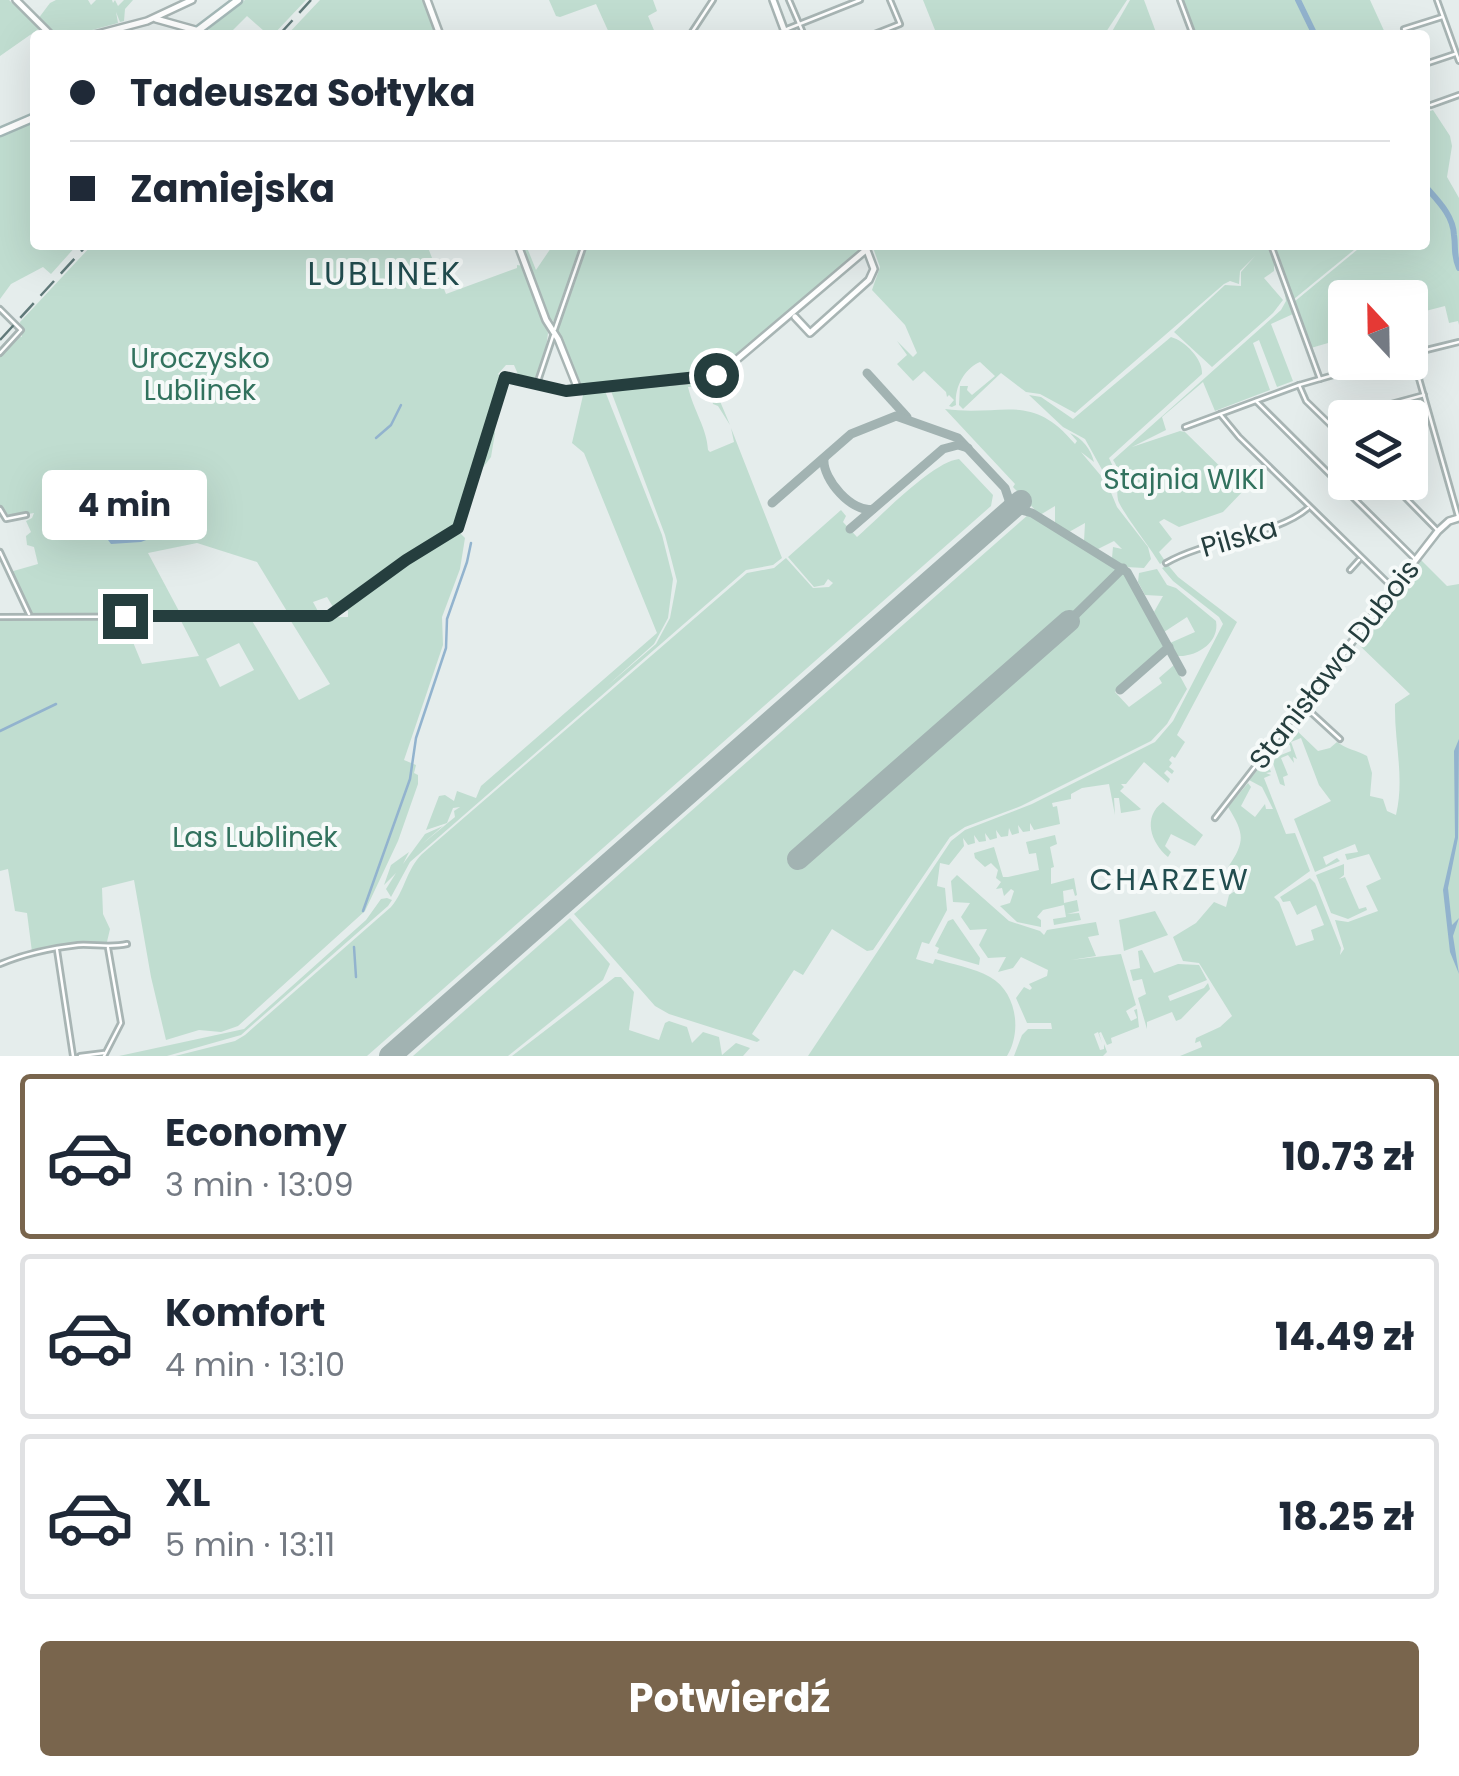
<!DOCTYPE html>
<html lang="pl">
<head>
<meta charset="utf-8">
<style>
	body { margin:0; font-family:Poppins,sans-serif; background:#f6f6f7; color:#1f2937; height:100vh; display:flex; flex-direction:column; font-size:38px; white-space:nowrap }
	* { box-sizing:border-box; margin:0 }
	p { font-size:32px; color:#747a83 }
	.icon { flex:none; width:55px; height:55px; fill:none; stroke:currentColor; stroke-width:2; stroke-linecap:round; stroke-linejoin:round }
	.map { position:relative; height:1056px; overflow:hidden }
	.drawer { display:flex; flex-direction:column; background:#fff; flex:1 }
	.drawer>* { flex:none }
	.hud { position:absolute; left:30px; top:30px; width:1400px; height:220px; border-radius:10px; box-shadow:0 10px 40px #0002; display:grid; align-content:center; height:220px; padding:0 40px; background:#fff }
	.needle { width:65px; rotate:338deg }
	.controls { position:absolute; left:1328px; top:280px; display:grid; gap:20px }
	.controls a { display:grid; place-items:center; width:100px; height:100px; border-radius:10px; background:#fff; box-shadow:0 10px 40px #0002; font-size:50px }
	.end { position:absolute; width:45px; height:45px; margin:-22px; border:12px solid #253e3e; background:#fff; box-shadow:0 0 0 5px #fff }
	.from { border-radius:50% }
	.bubble { position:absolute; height:70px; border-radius:10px; background:#fff; box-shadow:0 10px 40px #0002; font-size:32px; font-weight:700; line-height:70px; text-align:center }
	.hud b { display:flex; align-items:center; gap:35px; height:95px; font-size:38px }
	.hud b+b { border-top:2px solid #e0e1e3 }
	.hud i { width:25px; height:25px; background:#1f2937 }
	ul { padding:18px 0 0; list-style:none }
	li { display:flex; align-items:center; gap:30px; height:165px; margin:0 20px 15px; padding:0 20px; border:5px solid #e0e1e3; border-radius:10px }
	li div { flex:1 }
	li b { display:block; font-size:38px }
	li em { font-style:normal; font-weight:700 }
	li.selected { border-color:#79654d }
	li>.icon { width:90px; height:90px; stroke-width:1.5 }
	.action { display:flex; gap:20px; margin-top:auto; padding:20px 40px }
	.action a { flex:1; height:115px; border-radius:10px; background:#79654d; color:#fff; font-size:40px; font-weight:700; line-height:115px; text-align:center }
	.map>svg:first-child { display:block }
	.green { fill:#c0ddd0; fill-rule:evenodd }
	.water { fill:#92b3ce }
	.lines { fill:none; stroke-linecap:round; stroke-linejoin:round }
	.stream { stroke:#92b3ce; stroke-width:2.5 }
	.river { stroke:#92b3ce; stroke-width:6 }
	.taxiway { stroke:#a2b3b2; stroke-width:9 }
	.runway { stroke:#a2b3b2; stroke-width:22 }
	.minor-casing { stroke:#a8b5b4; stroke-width:8 }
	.tertiary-casing { stroke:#a8b5b4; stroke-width:10 }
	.secondary-casing { stroke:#a4b8b7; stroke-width:11 }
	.minor { stroke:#fff; stroke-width:2.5 }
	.tertiary { stroke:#fff; stroke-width:5 }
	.secondary { stroke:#fff; stroke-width:6 }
	.rail { stroke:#607979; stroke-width:2.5; stroke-dasharray:20 10; stroke-linecap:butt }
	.route { stroke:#253e3e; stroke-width:12 }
	.labels { text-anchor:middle; stroke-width:8; stroke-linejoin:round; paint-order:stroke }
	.park-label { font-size:28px; fill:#32725e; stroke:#f6faf9 }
	.street-label { font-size:28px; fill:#253e3e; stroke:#f6faf9 }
	.neighbourhood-label { font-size:30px; letter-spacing:2.5px; fill:#224d4f; stroke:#f6faf9 }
	.quarter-label { font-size:32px; letter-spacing:2.5px; fill:#224d4f; stroke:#f6faf9 }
</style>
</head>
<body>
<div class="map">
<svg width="1459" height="1056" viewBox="0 0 1459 1056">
	<rect width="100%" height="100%" fill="#e5edec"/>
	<!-- green -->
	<g class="green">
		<polygon points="0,0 9,0 23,13 13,0 40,28 0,56"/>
		<polygon points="56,0 88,0 91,5 96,0 112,0 113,3 115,0 118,6 124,0 133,0 125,9 124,21 120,22 116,12 118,23 92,30 113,28 82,35 53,34 38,19 50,3"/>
		<polygon points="245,0 306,0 273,35 261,35 264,31 247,16 228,35 212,35 209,29"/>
		<polygon points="320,0 424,0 437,35 287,35"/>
		<polygon points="549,0 653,0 657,11 648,16 656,35 610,35 596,4 560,17 556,16"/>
		<polygon points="923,0 1127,0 1104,35 937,35"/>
		<polygon points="1130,0 1144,0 1157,35 1110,35"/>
		<polygon points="1183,0 1370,0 1386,35 1196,35"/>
		<polygon points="1433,110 1450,136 1452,146 1447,177 1459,198 1459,325 1458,321 1449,323 1445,306 1410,315 1410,298 1345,298 1345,338 1311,348 1294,302 1363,245 1425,245 1425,113"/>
		<polygon points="35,119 35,245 77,245 51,274 43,267 11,284 0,299 0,136"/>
		<path d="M 92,245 L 427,245 L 446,294 L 517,268 L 517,265 L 523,266 L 548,333 L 545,356 L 535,380 L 520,379 L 514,365 L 506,365 L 498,374 L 502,378 L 490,419 L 495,433 L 491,457 L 469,486 L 457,530 L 465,538 L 460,569 L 442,617 L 443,645 L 404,760 L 416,765 L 414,773 L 418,775 L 418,784 L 398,841 L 365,911 L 238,1026 L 221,1032 L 199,1030 L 166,1040 L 151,977 L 134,880 L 102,888 L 103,914 L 110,929 L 106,946 L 66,946 L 32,952 L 27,913 L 15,911 L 8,869 L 0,871 L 0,618 L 31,615 L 10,572 L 38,564 L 34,547 L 27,545 L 26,536 L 31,532 L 26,521 L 32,518 L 34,513 L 11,517 L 0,507 L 0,356 L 19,336 L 22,337 L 20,322 ZM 197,543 L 257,562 L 288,613 L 320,615 L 313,602 L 327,597 L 336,612 L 341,607 L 348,611 L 348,617 L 289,618 L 330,684 L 299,700 L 251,619 L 179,617 L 199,656 L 142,664 L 123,618 L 125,615 L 180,613 L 148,553 ZM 239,643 L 254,670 L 220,687 L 206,659 Z"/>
		<polygon points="520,245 526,245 536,270 553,245 583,245 554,321 548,319"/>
		<path d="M 586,245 L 862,245 C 857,256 829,278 818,289 L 815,288 L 817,291 L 718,371 L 706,376 L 580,386 L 558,330 Z"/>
		<path d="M 872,245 L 1270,245 L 1281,275 L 1274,264 L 1274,271 L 1264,278 L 1283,300 L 1273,313 L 1212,367 L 1174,332 L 1225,285 L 1241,286 L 1241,272 L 1255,256 L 1240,271 L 1239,284 L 1230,281 L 1224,284 L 1075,413 L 1040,394 L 1026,392 L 1001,373 L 963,409 L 959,405 L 960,386 L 968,386 L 967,390 L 972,395 L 995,376 L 980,362 C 967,367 954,385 956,405 L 952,407 L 949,406 L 954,400 L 949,395 L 947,397 L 946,392 L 924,371 L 913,381 L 897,364 L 907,355 L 897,341 L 913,357 L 917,353 L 905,325 L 872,290 L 880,267 Z"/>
		<polygon points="1273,245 1360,245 1294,299"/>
		<path d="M 1282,278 L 1293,314 L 1271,324 L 1293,381 L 1277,387 L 1259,340 L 1253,343 L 1270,390 L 1215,411 L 1203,382 L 1162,417 L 1166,430 L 1132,447 L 1180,431 L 1185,432 L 1244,490 L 1223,512 L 1179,527 L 1164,519 L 1159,522 L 1172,539 L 1159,552 L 1165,561 L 1160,564 C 1152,550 1120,509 1118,500 C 1115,485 1123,474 1113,460 L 1281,310 L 1286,301 Z"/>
		<path d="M 1171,337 C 1185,341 1203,359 1202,374 L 1109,458 L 1116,473 L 1115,493 L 1085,439 L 1063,427 L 1029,395 L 1041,397 L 1073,419 Z"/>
		<path d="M 700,381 L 708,382 L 714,387 L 730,425 L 718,406 L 713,404 L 708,386 L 688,387 C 694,412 707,428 708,450 L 710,452 L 734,442 L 731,428 L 782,558 L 773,565 L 746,570 L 410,862 L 391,897 L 386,889 L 396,873 L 384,885 L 391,865 L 409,852 L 403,864 L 425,834 L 443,826 L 421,845 L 455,817 L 454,811 L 460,807 L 453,808 L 447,823 L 426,830 L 439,796 L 445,795 L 454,801 L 457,791 L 476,798 L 481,786 L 657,633 L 584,453 L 572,443 L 584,391 L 605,391 L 662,535 L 673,579 L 668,618 L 654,644 L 607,686 L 656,644 L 670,618 L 677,581 L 665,535 L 611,391 Z"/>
		<path d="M 945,409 C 1003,417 1031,391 1075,444 L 1077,441 L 1070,433 C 1082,438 1091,449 1094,462 L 1081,452 L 1107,483 L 1117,507 L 1148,547 L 1151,559 L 1144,568 L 1126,567 L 1112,558 L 1113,547 L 1122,549 L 1114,541 L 1098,549 L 1084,541 L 1085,523 L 1069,532 L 1055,523 L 1055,506 L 1040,515 L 1013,487 L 1015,484 Z"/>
		<path d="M 959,459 L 993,495 L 991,506 L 367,1056 L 175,1056 L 235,1041 L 245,1035 L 391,907 C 405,891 406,870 422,854 L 747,573 L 774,568 L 786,558 L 813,588 L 829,587 L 833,583 L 828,579 L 824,585 L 814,587 L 788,557 L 841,510 L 846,516 L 843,522 L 857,537 C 880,517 932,462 959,459 Z"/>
		<polygon points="1029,514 1124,574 1165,647 1115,692 1129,707 1162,683 1159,678 1174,665 1187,689 1167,724 1151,741 1021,806 965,827 950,837 873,950 867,951 832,929 803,975 794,970 790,976 752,1034 760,1040 757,1042 669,1014 655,1006 574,914"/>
		<path d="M 1420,559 L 1447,586 L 1459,584 L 1459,1056 L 1180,1056 L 1202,1047 L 1200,1041 L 1195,1043 L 1196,1038 L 1220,1027 L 1232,1016 L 1199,963 L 1183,961 L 1173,937 L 1196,923 L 1214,902 L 1226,907 L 1229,895 L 1235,891 L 1233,890 L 1236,888 L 1240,877 L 1228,867 C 1246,841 1244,833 1228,807 L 1248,783 L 1251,787 L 1241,806 L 1255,817 L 1265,804 L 1266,809 L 1273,809 L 1262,787 L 1249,780 L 1266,760 L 1271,772 L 1266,773 L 1271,775 L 1264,778 L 1286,834 L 1295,833 L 1310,871 L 1274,897 L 1279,902 L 1296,946 L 1314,940 L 1311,930 L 1324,925 L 1316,905 L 1297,915 L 1290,901 L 1283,902 L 1280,897 L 1310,878 L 1315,883 L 1341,948 L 1340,955 L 1344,949 L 1335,920 L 1348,922 L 1378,911 L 1366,886 L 1381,879 L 1369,854 L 1347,860 L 1345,854 L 1358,852 L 1355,844 L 1323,857 L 1326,865 L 1337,858 L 1340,861 L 1315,872 L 1294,819 L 1331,801 L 1319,785 L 1301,738 L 1291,742 L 1297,759 L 1293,757 L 1294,763 L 1288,755 L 1281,758 L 1288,775 L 1283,777 L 1285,786 L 1280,784 L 1273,763 L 1276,757 L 1291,751 L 1290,745 L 1283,742 L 1280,754 L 1272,758 L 1269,754 L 1292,726 L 1318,751 L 1330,748 L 1337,742 C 1346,749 1356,750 1367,756 L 1372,773 L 1370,796 L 1383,799 L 1387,811 L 1396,815 C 1405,777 1394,742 1395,704 L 1410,694 L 1356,642 Z"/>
		<path d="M 1168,565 L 1178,577 L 1237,622 L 1177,735 L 1185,742 L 1175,758 L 1172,756 L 1169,760 L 1172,763 L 1169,767 L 1174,771 L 1172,774 L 1167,770 L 1164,773 L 1170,779 L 1168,783 L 1144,762 L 1126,784 L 1121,784 L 1124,787 L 1120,791 L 1141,809 L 1139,810 L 1121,813 L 1119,798 L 1114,798 L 1115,815 L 1109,784 L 1082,788 L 1071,794 L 1071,799 L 1052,803 L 1053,807 L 1057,806 L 1060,824 L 1034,830 L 1030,823 L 1030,831 L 1023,832 L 1018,825 L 1019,833 L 1012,835 L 1009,828 L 1008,836 L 1001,837 L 996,830 L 997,838 L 990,840 L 985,833 L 986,841 L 979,842 L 974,835 L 975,843 L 968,845 L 963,838 L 964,846 L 949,865 L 940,863 L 937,886 L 945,888 L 947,910 L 929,944 L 922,942 L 916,959 L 933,964 L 935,959 C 952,964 974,968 990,977 C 1017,992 1022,1032 1007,1056 L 808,1056 L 951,841 L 965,830 L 1032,804 L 1155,742 L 1173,721 L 1223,624 L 1219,617 L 1173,581 L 1162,568 Z"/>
		<path d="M 1157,569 L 1167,585 L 1176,588 L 1216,621 C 1220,642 1197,657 1178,656 L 1170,643 L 1195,632 L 1187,617 L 1164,632 L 1154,612 L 1163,596 L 1145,595 L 1138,582 L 1139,573 Z"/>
		<path d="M 1163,802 L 1203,835 L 1195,846 L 1171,834 L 1165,846 L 1171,852 L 1168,857 C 1151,843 1142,817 1163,802 Z"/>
		<polygon points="1055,835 1057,844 1050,847 1054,867 1051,868 1051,884 1074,878 1077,895 1075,896 1073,889 1063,891 1064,903 1077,900 1079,911 1067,914 1079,913 1081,920 1054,925 1053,919 1066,917 1064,905 1043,910 1037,917 1041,920 1041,927 1017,922 1000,906 1010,903 1014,891 1011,889 1004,896 1002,888 996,889 1001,882 996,878 998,870 991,863 985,867 975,858 974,853 994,847 1003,877 1008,877 1039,870 1036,853 1029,854 1026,842"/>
		<polygon points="1344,864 1344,875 1339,879 1345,877 1359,909 1366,907 1367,910 1348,919 1331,913 1316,875"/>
		<polygon points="957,875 1009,921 1040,931 1044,935 1047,930 1096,922 1099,935 1088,937 1096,956 1071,960 1121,954 1136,1005 1126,1011 1131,1021 1137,1018 1134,1010 1137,1009 1139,1027 1111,1038 1112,1043 1107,1045 1101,1032 1099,1033 1102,1043 1098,1032 1094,1034 1100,1050 1104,1049 1104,1044 1107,1052 1103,1056 1014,1056 1022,1035 1028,1029 1052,1029 1051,1023 1027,1023 1016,998 1024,987 1030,990 1032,988 1029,984 1047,976 1048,970 1021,957 1013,968 998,972 1006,957 988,958 979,945 987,929 970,930 961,917 970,903 953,902 951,881"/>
		<polygon points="387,898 392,900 388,906 241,1035 167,1056 119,1056 244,1029 366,920 381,899"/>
		<polygon points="1155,911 1168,935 1124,951 1119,920"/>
		<polygon points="570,918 610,964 603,980 508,1056 413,1056"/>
		<polygon points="953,919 980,958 979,965 937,953 939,948 935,946 948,921"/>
		<polygon points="1142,950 1154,973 1178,964 1199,965 1207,980 1168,996 1170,1001 1204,988 1208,983 1210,989 1181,1019 1176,1021 1172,1012 1147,1022 1147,1029 1138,998 1146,994 1142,979 1133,981 1130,970 1140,968 1138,951"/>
		<polygon points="615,977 621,977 634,992 629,1030 659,1040 665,1023 669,1021 687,1027 692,1043 703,1032 719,1037 722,1055 736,1043 750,1048 743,1056 512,1056"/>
	</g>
	<!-- water -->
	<g class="water">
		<path d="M 129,501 L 154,524 L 159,535 L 141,542 L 111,544 C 101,533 106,516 116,504 Z"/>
		<polygon points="1459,739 1458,838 1448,888 1452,925 1459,918 1453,936 1459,974 1450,952 1443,890 1455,837 1454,751"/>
	</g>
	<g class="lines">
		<!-- stream -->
		<g class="stream">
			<polyline points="376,438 391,425 401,405"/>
			<polyline points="0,731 56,704"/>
			<polyline points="363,911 410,779 416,738 446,648 447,619 467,562 471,543"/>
			<polyline points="354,947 356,977"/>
		</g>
		<!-- river -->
		<g class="river">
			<polyline points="1298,0 1315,35"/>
			<path d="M 1425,186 C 1438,201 1453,215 1454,235 C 1456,248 1453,255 1459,268"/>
		</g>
		<!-- taxiway -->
		<g class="taxiway">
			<polyline points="867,373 907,417"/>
			<path d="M 824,459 C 822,479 853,514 873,509"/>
			<polyline points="772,503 851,434 896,416 958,438 1005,488 1009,500 1007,513 1021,510 1032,513 1127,572 1182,672"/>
			<polyline points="850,529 943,449 958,445 968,448"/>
			<polyline points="1069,621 1123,568"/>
			<polyline points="1120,690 1169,647"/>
		</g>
		<!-- runway -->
		<g class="runway">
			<polyline points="798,859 1069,621"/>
			<polyline points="390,1056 1021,501"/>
		</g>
		<defs>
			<g id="minor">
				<polyline points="789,0 804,35"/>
				<polyline points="1180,0 1193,35"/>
				<polyline points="1437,0 1459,61"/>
				<polyline points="787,29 860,0"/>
				<polyline points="1404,29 1442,17"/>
				<polyline points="690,35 713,0"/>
				<polyline points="872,35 900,24 890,0"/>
				<polyline points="1425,64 1455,54"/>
				<polyline points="1431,105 1459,95"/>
				<polyline points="1271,245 1320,379"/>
				<polyline points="0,309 21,330 0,353"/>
				<polyline points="1413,315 1422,350"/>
				<polyline points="555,329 584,245"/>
				<polyline points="1410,354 1459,342"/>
				<polyline points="1412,354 1458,516"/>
				<polyline points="537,384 553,336"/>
				<polyline points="1299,385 1306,401 1345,439"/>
				<polyline points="1256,401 1414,558"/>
				<polyline points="1220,414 1239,437 1392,587"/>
				<polyline points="1185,427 1299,385 1379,362"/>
				<polyline points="1332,427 1343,417 1424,395"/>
				<polyline points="1390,482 1437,530"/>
				<polyline points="0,509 6,519 26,515"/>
				<polyline points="0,552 29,614"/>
				<path d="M 1166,563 C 1207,539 1276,536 1308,508"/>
				<polyline points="1350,570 1359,560"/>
				<polyline points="0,617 329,616 406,560 459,528 505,378 563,391 577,389"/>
				<polyline points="1215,818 1303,705 1340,739"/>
				<polyline points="57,950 73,1056"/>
				<path d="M 0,964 C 24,954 52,948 78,945 C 95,944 110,948 127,944"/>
				<polyline points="80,1056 104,1053"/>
				<polyline points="104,1056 121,1023 108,948"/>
			</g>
			<g id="tertiary">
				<polyline points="16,0 51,35"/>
				<polyline points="427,0 440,35"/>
				<polyline points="773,0 786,35"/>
				<polyline points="156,19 199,31"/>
				<polyline points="94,35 147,21 192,0"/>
				<polyline points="518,245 546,320 558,339 578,389 704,378 722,372 867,249"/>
				<polyline points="795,317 810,333 869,280 874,269 865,245"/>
				<polyline points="1303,705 1438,531 1449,521 1459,518"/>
			</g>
			<g id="secondary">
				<polyline points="192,35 238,0"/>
				<polyline points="0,132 35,117"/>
			</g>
		</defs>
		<!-- minor casing -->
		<use href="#minor" class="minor-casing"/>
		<!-- tertiary casing -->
		<use href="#tertiary" class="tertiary-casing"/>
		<!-- secondary casing -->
		<use href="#secondary" class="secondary-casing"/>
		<!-- minor -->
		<use href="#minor" class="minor"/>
		<!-- tertiary -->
		<use href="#tertiary" class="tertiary"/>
		<!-- secondary -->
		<use href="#secondary" class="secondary"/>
		<!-- rail -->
		<g class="rail">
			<polyline points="279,35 311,0"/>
			<polyline points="0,340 87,245"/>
		</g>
	</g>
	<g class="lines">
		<!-- route -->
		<polyline class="route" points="125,616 329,616 406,560 458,528 505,377 566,391 716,375"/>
	</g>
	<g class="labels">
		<!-- park labels -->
		<g class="park-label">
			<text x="200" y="368">Uroczysko<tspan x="200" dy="32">Lublinek</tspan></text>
			<text x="1184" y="489">Stajnia WIKI</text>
			<text x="255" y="847">Las Lublinek</text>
		</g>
		<!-- street labels -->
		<g class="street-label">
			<text transform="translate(1239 537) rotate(-16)" y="10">Pilska</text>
			<text transform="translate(1334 664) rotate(-52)" y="10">Stanisława Dubois</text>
		</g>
		<!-- neighbourhood labels -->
		<g class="neighbourhood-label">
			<text x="1170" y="890">CHARZEW</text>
		</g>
		<!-- quarter labels -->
		<g class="quarter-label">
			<text x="385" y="285">LUBLINEK</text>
		</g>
	</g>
</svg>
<div class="controls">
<a><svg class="needle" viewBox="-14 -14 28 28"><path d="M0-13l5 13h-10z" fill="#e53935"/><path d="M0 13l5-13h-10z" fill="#747a83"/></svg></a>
<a><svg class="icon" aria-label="layers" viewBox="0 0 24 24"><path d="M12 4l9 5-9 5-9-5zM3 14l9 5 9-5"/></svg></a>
</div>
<i class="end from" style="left:716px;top:375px"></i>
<i class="end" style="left:125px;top:616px"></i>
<div class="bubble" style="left:42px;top:470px;width:165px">4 min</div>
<div class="hud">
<b><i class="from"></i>Tadeusza Sołtyka</b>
<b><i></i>Zamiejska</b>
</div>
</div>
<section class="drawer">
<ul>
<li class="selected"><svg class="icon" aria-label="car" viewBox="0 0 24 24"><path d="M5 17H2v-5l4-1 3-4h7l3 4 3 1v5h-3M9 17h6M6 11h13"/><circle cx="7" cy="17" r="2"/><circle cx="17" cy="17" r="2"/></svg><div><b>Economy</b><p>3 min · 13:09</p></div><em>10.73 zł</em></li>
<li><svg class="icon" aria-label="car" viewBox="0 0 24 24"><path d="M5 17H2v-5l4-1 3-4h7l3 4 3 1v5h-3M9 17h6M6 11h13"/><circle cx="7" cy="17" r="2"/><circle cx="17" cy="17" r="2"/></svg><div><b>Komfort</b><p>4 min · 13:10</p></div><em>14.49 zł</em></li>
<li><svg class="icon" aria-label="car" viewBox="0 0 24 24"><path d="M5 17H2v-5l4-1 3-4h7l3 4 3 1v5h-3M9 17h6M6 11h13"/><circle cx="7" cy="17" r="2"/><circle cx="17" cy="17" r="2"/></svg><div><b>XL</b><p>5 min · 13:11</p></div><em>18.25 zł</em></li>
</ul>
<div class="action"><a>Potwierdź</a></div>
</section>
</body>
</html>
